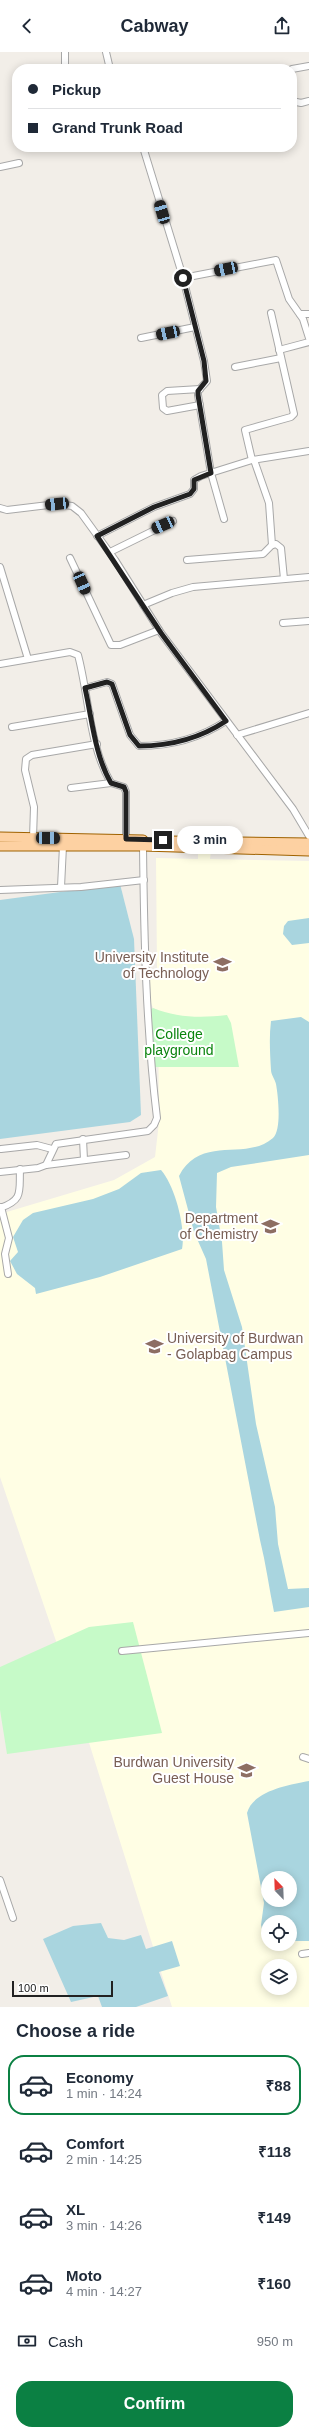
<!DOCTYPE html>
<html lang="en">
<head>
<meta charset="utf-8">
<style>
	body { margin:0; font-family:Arial,sans-serif; background:#f2f2f3; color:#1f2937; height:100vh; display:flex; flex-direction:column; font-size:15px; white-space:nowrap }
	* { box-sizing:border-box; margin:0 }
	p { font-size:13px; color:#747a83 }
	.icon { flex:none; width:22px; height:22px; fill:none; stroke:currentColor; stroke-width:2; stroke-linecap:round; stroke-linejoin:round }
	.map { position:relative; height:1955px; overflow:hidden }
	.sheet { display:flex; flex-direction:column; background:#fff; flex:1 }
	.sheet>* { flex:none }
	.guide { position:absolute; left:12px; top:12px; width:285px; height:88px; border-radius:16px; box-shadow:0 2px 10px #0003; display:grid; align-content:center; height:88px; padding:0 16px; background:#fff }
	.needle { width:26px; rotate:337deg }
	.controls { position:absolute; left:261px; top:1819px; display:grid; gap:8px }
	.controls a { display:grid; place-items:center; width:36px; height:36px; border-radius:50%; background:#fff; box-shadow:0 2px 10px #0003; font-size:20px }
	.scale { position:absolute; left:12px; bottom:10px; width:101px; box-sizing:border-box; padding-left:4px; border:2px solid #212121; border-top:0; font-size:11px; line-height:14px; white-space:nowrap; color:#212121; -webkit-text-stroke:3px #fff; paint-order:stroke }
	.end { position:absolute; width:18px; height:18px; margin:-9px; border:5px solid #212121; background:#fff; box-shadow:0 0 0 2px #fff }
	.from { border-radius:50% }
	.bubble { position:absolute; height:28px; border-radius:14px; background:#fff; box-shadow:0 2px 10px #0003; font-size:13px; font-weight:700; line-height:28px; text-align:center }
	.car { position:absolute; width:12px; height:24px; margin:-12px -6px; border-radius:5px; box-shadow:0 0 3px 1px #0007; background:linear-gradient(#222 24%,#8ab4d8 0 40%,#222 0 76%,#8ab4d8 0 86%,#222 0) }
	.guide b { display:flex; align-items:center; gap:14px; height:38px; font-size:15px }
	.guide b+b { border-top:1px solid #e0e1e3 }
	.guide i { width:10px; height:10px; background:#1f2937 }
	ul { padding:0; list-style:none }
	li { display:flex; align-items:center; gap:12px; height:60px; margin:0 8px 6px; padding:0 8px; border:2px solid transparent; border-radius:16px }
	li div { flex:1 }
	li b { display:block; font-size:15px }
	li em { font-style:normal; font-weight:700 }
	li.on { border-color:#0b8043 }
	li>.icon { width:36px; height:36px; stroke-width:1.5 }
	h2 { padding:0 16px; font-size:18px; line-height:48px }
	.pay { display:flex; align-items:center; gap:10px; height:44px; padding:0 16px; font-size:15px }
	.pay p { margin-inline-start:auto }
	.primary-button { display:flex; gap:8px; margin-top:auto; padding:8px 16px }
	.primary-button a { flex:1; height:46px; border-radius:16px; background:#0b8043; color:#fff; font-size:16px; font-weight:700; line-height:46px; text-align:center }
	header { display:flex; justify-content:space-between; align-items:center; height:52px; padding:0 16px; background:#fff; font-size:18px; font-weight:700 }
	.map>svg:first-child { display:block }
	.education { fill:#fffee4; fill-rule:evenodd }
	.park { fill:#c6fac8 }
	.water { fill:#a9d5df; fill-rule:evenodd }
	.lines { fill:none; stroke-linecap:round; stroke-linejoin:round }
	.minor-casing { stroke:#a8a8a8; stroke-width:8 }
	.primary-casing { stroke:#9f6200; stroke-width:11 }
	.minor { stroke:#fff; stroke-width:6 }
	.primary { stroke:#fdd1a2; stroke-width:9 }
	.route { stroke:#212121; stroke-width:5 }
	.labels { text-anchor:middle; stroke-width:4; stroke-linejoin:round; paint-order:stroke }
	.education-label { font-size:14px; fill:#785e54; stroke:#fff; text-anchor:end }
	.park-label { font-size:14px; fill:#0b840f; stroke:#fff }
</style>
</head>
<body>
<header><svg class="icon" aria-label="back" viewBox="0 0 24 24"><path d="M15 5l-7 7 7 7"/></svg>Cabway<svg class="icon" aria-label="share" viewBox="0 0 24 24"><path d="M12 15V3M7 8l5-5 5 5M5 13v7h14v-7"/></svg></header>
<div class="map">
<svg width="309" height="1955" viewBox="0 0 309 1955">
	<rect width="100%" height="100%" fill="#f2eee8"/>
	<!-- education -->
	<path class="education" d="M 198,799 L 211,799 L 210,807 L 309,809 L 309,1955 L 172,1955 L 69,1627 L 0,1425 L 0,1162 L 114,1128 L 155,1105 L 159,1070 L 158,958 L 153,956 L 146,939 L 150,923 L 157,917 L 156,806 L 198,807 ZM 268,1826 L 290,1826 L 290,1848 L 268,1848 ZM 268,1870 L 290,1870 L 290,1892 L 268,1892 ZM 268,1914 L 290,1914 L 290,1936 L 268,1936 Z"/>
	<!-- park -->
	<g class="park">
		<path d="M 153,956 C 177,966 202,966 227,963 L 231,971 L 239,1015 L 151,1015 L 149,980 L 151,957 Z"/>
		<polygon points="133,1570 162,1681 7,1702 0,1658 0,1615 89,1575"/>
	</g>
	<!-- water -->
	<g class="water">
		<polygon points="120,832 134,887 141,1063 130,1070 0,1087 0,848"/>
		<polygon points="309,866 309,891 292,893 283,882 284,874 288,869"/>
		<path d="M 301,965 L 309,970 L 309,1103 L 231,1115 L 217,1121 L 216,1155 L 222,1190 L 224,1218 L 242,1275 L 256,1372 L 275,1455 L 278,1492 L 288,1537 L 309,1536 L 309,1555 L 274,1560 C 269,1536 266,1512 260,1488 L 206,1207 L 194,1180 L 179,1124 C 201,1082 246,1110 273,1086 C 282,1078 278,1043 276,1032 C 275,1027 271,1023 271,1018 C 270,1001 269,985 271,969 Z"/>
		<path d="M 161,1118 C 175,1134 186,1176 182,1197 L 100,1225 L 36,1242 L 35,1236 L 17,1222 L 10,1209 L 18,1200 L 13,1185 L 23,1168 L 33,1161 L 93,1147 L 119,1137 L 141,1121 Z"/>
		<path d="M 309,1729 L 309,1889 L 290,1889 L 290,1870 L 268,1870 L 268,1890 L 265,1890 L 261,1873 L 264,1851 L 247,1761 C 253,1739 288,1733 309,1729 ZM 268,1826 L 290,1826 L 290,1848 L 268,1848 Z"/>
		<polygon points="101,1871 108,1886 124,1888 141,1883 146,1897 172,1889 180,1914 159,1920 168,1944 136,1955 102,1955 98,1944 71,1950 43,1887 73,1874"/>
	</g>
	<g class="lines">
		<defs>
			<g id="minor">
				<polyline points="65,0 65,17"/>
				<polyline points="106,0 110,17"/>
				<polyline points="292,17 309,14"/>
				<polyline points="292,49 301,51 309,49"/>
				<polyline points="143,95 182,222 204,309 207,329 198,339 198,343 211,421 224,467"/>
				<polyline points="0,115 19,111"/>
				<polyline points="183,226 276,208 289,247 303,267 309,286"/>
				<polyline points="300,262 309,262"/>
				<polyline points="141,286 195,275"/>
				<polyline points="279,298 309,290"/>
				<polyline points="235,315 281,306"/>
				<polyline points="200,353 167,359 163,356 162,343 167,339 200,337"/>
				<polyline points="252,408 245,378 291,365 294,362 271,261"/>
				<polyline points="254,408 269,451 272,493"/>
				<polyline points="0,456 7,458 57,452 72,454 81,461 115,508 161,581 293,757 309,784"/>
				<polyline points="97,484 154,455 190,442 194,437 194,428 201,424 252,408 309,399"/>
				<polyline points="110,500 173,469"/>
				<polyline points="70,506 111,593 120,593 159,578"/>
				<polyline points="187,508 263,502 272,493 276,492 281,496 284,527"/>
				<polyline points="0,515 28,607"/>
				<polyline points="143,553 172,541 193,535 309,525"/>
				<polyline points="283,571 309,569"/>
				<path d="M 0,612 L 70,600 L 78,603 C 89,644 89,694 111,731 L 124,735 L 126,740 L 126,787"/>
				<path d="M 85,636 L 107,630 L 112,632 L 130,683 L 139,694 C 171,694 199,687 226,669"/>
				<polyline points="12,675 90,662"/>
				<polyline points="237,683 309,661"/>
				<polyline points="71,736 111,731"/>
				<polyline points="33,786 34,755 25,718 26,707 32,703 97,692"/>
				<polyline points="61,835 63,794"/>
				<polyline points="0,838 81,835 144,828"/>
				<polyline points="83,1087 84,1108"/>
				<polyline points="1,1097 37,1093 52,1097"/>
				<polyline points="46,1113 126,1103"/>
				<path d="M 0,1120 L 38,1116 L 46,1113 L 56,1092 L 148,1079 L 154,1073 L 157,1066 C 146,975 144,885 143,794"/>
				<polyline points="1,1155 9,1186 5,1202 8,1222"/>
				<path d="M 0,1156 C 24,1148 19,1139 20,1117"/>
				<polyline points="122,1599 309,1581"/>
				<polyline points="303,1705 309,1707"/>
				<polyline points="0,1828 13,1866"/>
				<polyline points="302,1902 309,1901"/>
			</g>
			<g id="primary">
				<polyline points="0,785 143,788"/>
				<polyline points="169,789 309,791"/>
				<polyline points="0,794 143,794 309,799"/>
			</g>
		</defs>
		<!-- minor casing -->
		<use href="#minor" class="minor-casing"/>
		<!-- primary casing -->
		<use href="#primary" class="primary-casing"/>
		<!-- minor -->
		<use href="#minor" class="minor"/>
		<!-- primary -->
		<use href="#primary" class="primary"/>
	</g>
	<g class="lines">
		<!-- route -->
		<path class="route" d="M 163,788 L 126,787 L 126,740 L 124,735 L 111,731 C 95,704 92,667 85,636 L 107,630 L 112,632 L 130,683 L 139,694 C 171,694 199,687 226,669 L 161,581 L 97,484 L 154,455 L 190,442 L 194,437 L 194,428 L 211,421 L 198,343 L 198,339 L 206,329 L 204,309 L 183,226"/>
	</g>
	<!-- icons -->
	<defs>
		<symbol id="university-bare" viewBox="-9 -9 18 18"><path d="M0-5L7-2L0 1L-7-2ZM-4 1L0 2.5L4 1V4Q0 6-4 4Z" fill="#8d6e63" stroke="#fff" stroke-width="2.5" paint-order="stroke"/></symbol>
	</defs>
	<g fill-rule="evenodd">
		<use href="#university-bare" x="210" y="900" width="25" height="25"/>
		<use href="#university-bare" x="258" y="1162" width="25" height="25"/>
		<use href="#university-bare" x="142" y="1282" width="25" height="25"/>
		<use href="#university-bare" x="234" y="1706" width="25" height="25"/>
	</g>
	<g class="labels">
		<!-- education labels -->
		<g class="education-label">
			<text x="209" y="910">University Institute<tspan x="209" dy="16">of Technology</tspan></text>
			<text x="258" y="1171">Department<tspan x="258" dy="16">of Chemistry</tspan></text>
			<text x="167" y="1291" text-anchor="start">University of Burdwan<tspan x="167" dy="16">- Golapbag Campus</tspan></text>
			<text x="234" y="1715">Burdwan University<tspan x="234" dy="16">Guest House</tspan></text>
		</g>
		<!-- park labels -->
		<g class="park-label">
			<text x="179" y="987">College<tspan x="179" dy="16">playground</tspan></text>
		</g>
	</g>
</svg>
<div class="controls">
<a><svg class="needle" viewBox="-14 -14 28 28"><path d="M0-13l5 13h-10z" fill="#e53935"/><path d="M0 13l5-13h-10z" fill="#747a83"/></svg></a>
<a><svg class="icon" aria-label="locate" viewBox="0 0 24 24"><circle cx="12" cy="12" r="6"/><path d="M12 2v4M12 18v4M2 12h4M18 12h4"/></svg></a>
<a><svg class="icon" aria-label="layers" viewBox="0 0 24 24"><path d="M12 4l9 5-9 5-9-5zM3 14l9 5 9-5"/></svg></a>
</div>
<div class="scale">100 m</div>
<i class="end from" style="left:183px;top:226px"></i>
<i class="end" style="left:163px;top:788px"></i>
<div class="bubble" style="left:177px;top:774px;width:66px">3 min</div>
<i class="car" style="left:162px;top:160px;rotate:344deg"></i>
<i class="car" style="left:226px;top:217px;rotate:258deg"></i>
<i class="car" style="left:168px;top:281px;rotate:258deg"></i>
<i class="car" style="left:57px;top:452px;rotate:264deg"></i>
<i class="car" style="left:163px;top:473px;rotate:246deg"></i>
<i class="car" style="left:82px;top:531px;rotate:156deg"></i>
<i class="car" style="left:48px;top:786px;rotate:91deg"></i>
<div class="guide">
<b><i class="from"></i>Pickup</b>
<b><i></i>Grand Trunk Road</b>
</div>
</div>
<section class="sheet">
<h2>Choose a ride</h2>
<ul>
<li class="on"><svg class="icon" aria-label="car" viewBox="0 0 24 24"><path d="M5 17H2v-5l4-1 3-4h7l3 4 3 1v5h-3M9 17h6M6 11h13"/><circle cx="7" cy="17" r="2"/><circle cx="17" cy="17" r="2"/></svg><div><b>Economy</b><p>1 min · 14:24</p></div><em>₹88</em></li>
<li><svg class="icon" aria-label="car" viewBox="0 0 24 24"><path d="M5 17H2v-5l4-1 3-4h7l3 4 3 1v5h-3M9 17h6M6 11h13"/><circle cx="7" cy="17" r="2"/><circle cx="17" cy="17" r="2"/></svg><div><b>Comfort</b><p>2 min · 14:25</p></div><em>₹118</em></li>
<li><svg class="icon" aria-label="car" viewBox="0 0 24 24"><path d="M5 17H2v-5l4-1 3-4h7l3 4 3 1v5h-3M9 17h6M6 11h13"/><circle cx="7" cy="17" r="2"/><circle cx="17" cy="17" r="2"/></svg><div><b>XL</b><p>3 min · 14:26</p></div><em>₹149</em></li>
<li><svg class="icon" aria-label="car" viewBox="0 0 24 24"><path d="M5 17H2v-5l4-1 3-4h7l3 4 3 1v5h-3M9 17h6M6 11h13"/><circle cx="7" cy="17" r="2"/><circle cx="17" cy="17" r="2"/></svg><div><b>Moto</b><p>4 min · 14:27</p></div><em>₹160</em></li>
</ul>
<div class="pay"><svg class="icon" aria-label="cash" viewBox="0 0 24 24"><path d="M3 7h18v10H3z"/><circle cx="12" cy="12" r="2"/></svg>Cash<p>950 m</p></div>
<div class="primary-button"><a>Confirm</a></div>
</section>
</body>
</html>
